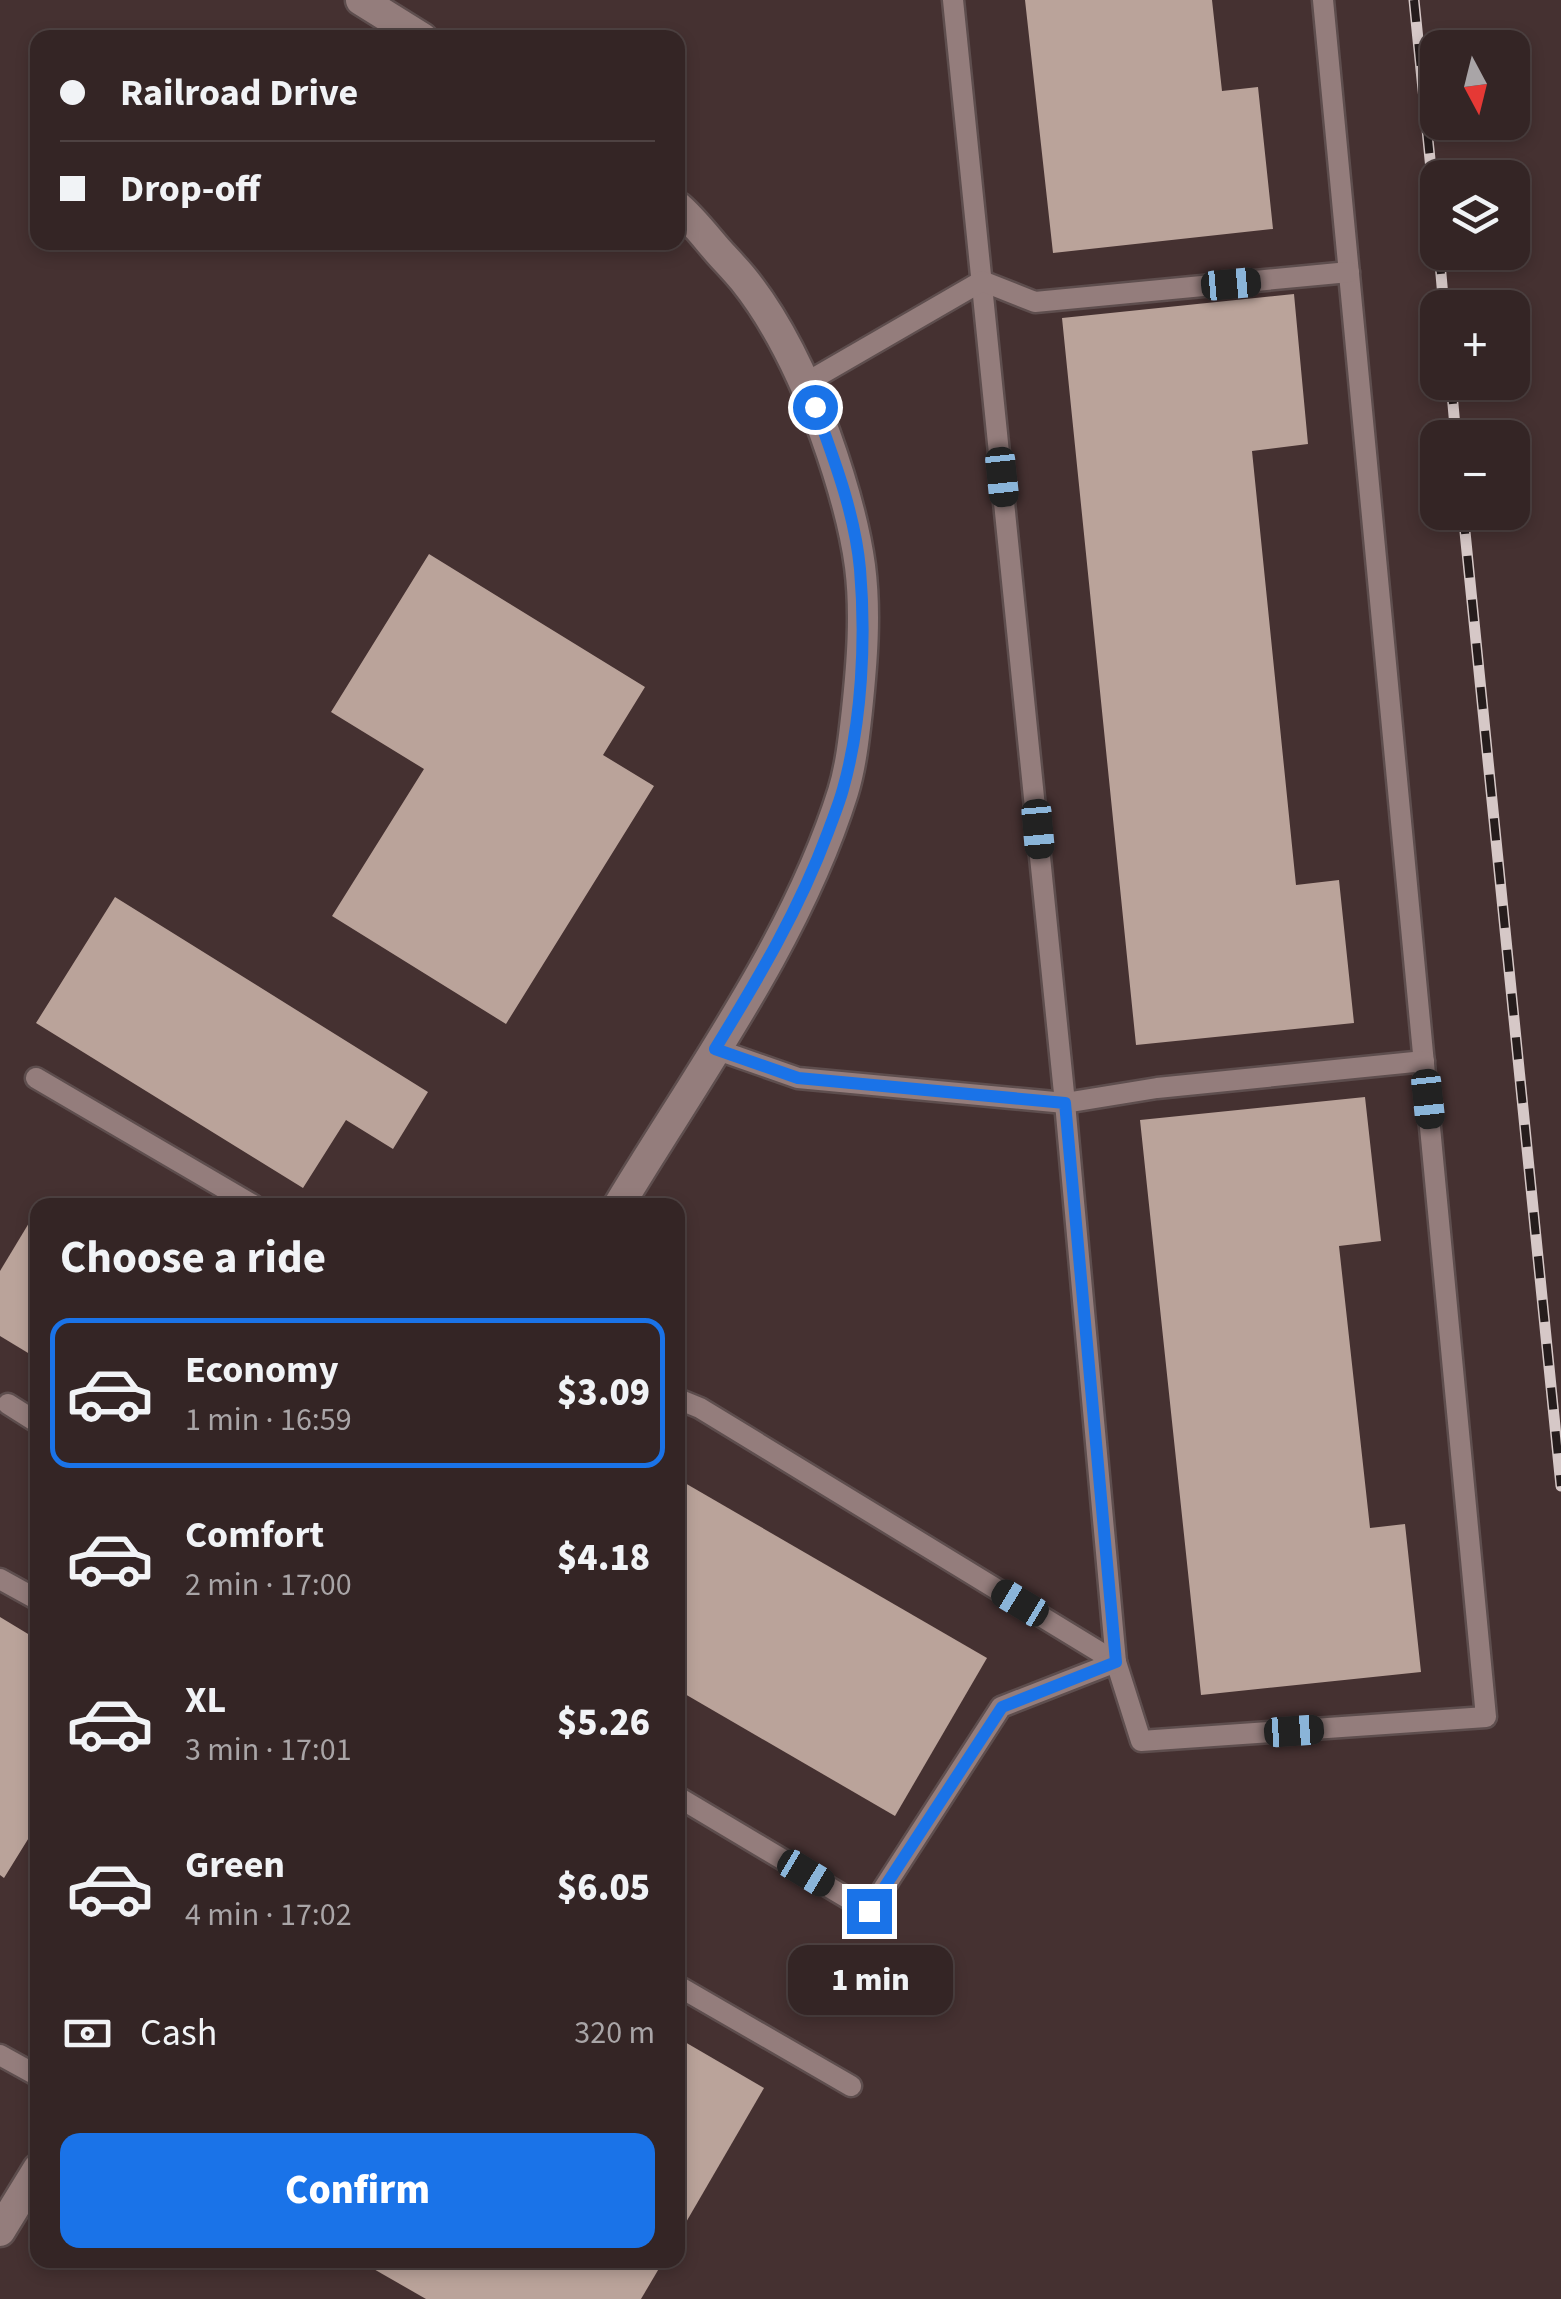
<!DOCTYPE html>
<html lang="en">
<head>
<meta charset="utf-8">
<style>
	body { margin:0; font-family:"Source Sans 3",sans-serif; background:#3c2d2d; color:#f1f3f6; height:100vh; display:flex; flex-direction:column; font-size:38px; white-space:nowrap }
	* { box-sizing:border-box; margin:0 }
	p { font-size:32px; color:#a9a5a7 }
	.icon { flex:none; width:55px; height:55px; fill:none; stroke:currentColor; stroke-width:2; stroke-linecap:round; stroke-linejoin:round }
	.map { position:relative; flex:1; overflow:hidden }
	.drawer { position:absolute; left:30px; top:1198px; width:655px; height:1070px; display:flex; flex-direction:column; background:#342525; border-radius:20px; box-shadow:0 5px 15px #0003,0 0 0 2px #4e4242 }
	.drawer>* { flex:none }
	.hud { position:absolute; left:30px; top:30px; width:655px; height:220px; border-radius:20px; box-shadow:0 5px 15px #0003,0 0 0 2px #4e4242; display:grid; align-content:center; height:220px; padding:0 30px; background:#342525 }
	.needle { width:65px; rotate:173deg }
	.tools { position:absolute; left:1420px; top:30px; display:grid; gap:20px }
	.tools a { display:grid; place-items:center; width:110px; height:110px; border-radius:20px; background:#342525; box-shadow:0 5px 15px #0003,0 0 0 2px #4e4242; font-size:50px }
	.end { position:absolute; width:45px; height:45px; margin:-22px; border:12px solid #1a73e8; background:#fff; box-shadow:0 0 0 5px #fff }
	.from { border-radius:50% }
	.bubble { position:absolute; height:70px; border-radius:20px; background:#342525; box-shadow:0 5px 15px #0003,0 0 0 2px #4e4242; font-size:32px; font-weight:800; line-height:70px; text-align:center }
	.car { position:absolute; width:30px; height:60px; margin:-30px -15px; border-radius:12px; box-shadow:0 0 8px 2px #0007; background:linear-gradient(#222 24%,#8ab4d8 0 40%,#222 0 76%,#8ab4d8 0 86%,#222 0) }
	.hud b { display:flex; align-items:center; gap:35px; height:95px; font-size:38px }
	.hud b+b { border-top:2px solid #4e4242 }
	.hud i { width:25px; height:25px; background:#f1f3f6 }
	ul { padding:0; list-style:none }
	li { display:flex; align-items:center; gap:30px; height:150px; margin:0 20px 15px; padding:0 10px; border:5px solid transparent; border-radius:20px }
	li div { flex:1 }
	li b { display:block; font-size:38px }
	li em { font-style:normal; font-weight:800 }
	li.active { border-color:#1a73e8 }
	li>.icon { width:90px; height:90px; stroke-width:1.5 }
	h2 { padding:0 30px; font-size:45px; line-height:120px }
	.pay { display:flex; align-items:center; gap:25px; height:110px; padding:0 30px; font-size:38px }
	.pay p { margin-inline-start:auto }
	.cta { display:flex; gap:20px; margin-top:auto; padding:20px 30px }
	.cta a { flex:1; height:115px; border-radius:20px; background:#1a73e8; color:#fff; font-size:40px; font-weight:800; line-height:115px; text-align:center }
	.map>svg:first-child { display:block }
	.building { fill:#baa39a }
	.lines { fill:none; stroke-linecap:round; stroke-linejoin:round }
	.service-casing { stroke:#5e4e4e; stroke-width:25 }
	.minor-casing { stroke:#5e4e4e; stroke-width:35 }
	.service { stroke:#947d7c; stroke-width:20 }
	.minor { stroke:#947d7c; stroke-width:30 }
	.rail-casing { stroke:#d6c8c7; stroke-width:11 }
	.rail { stroke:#251c1c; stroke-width:8; stroke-dasharray:22; stroke-linecap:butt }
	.route { stroke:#1a73e8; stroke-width:12 }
</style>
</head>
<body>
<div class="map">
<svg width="1561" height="2299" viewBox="0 0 1561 2299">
	<rect width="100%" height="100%" fill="#453131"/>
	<!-- building -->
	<g class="building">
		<polygon points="1025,0 1212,0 1222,91 1258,87 1273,229 1053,253"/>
		<polygon points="1294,294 1308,444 1252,451 1296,885 1339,880 1354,1023 1136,1045 1062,318"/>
		<polygon points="429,554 645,687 603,755 654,786 506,1024 332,916 424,769 331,712"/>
		<polygon points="115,897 428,1092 393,1149 346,1120 303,1188 36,1023"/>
		<polygon points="1365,1097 1381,1241 1339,1246 1370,1528 1405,1524 1421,1672 1201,1695 1140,1120"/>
		<polygon points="32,1218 38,1221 38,1359 0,1336 0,1271"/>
		<polygon points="678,1479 987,1658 895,1816 678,1690"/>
		<polygon points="0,1617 38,1640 38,1711 33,1719 38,1721 38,1823 4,1878 0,1875"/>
		<polygon points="678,2038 764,2088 678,2236"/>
		<polygon points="358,2260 664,2260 641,2299 426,2299"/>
	</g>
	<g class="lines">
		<defs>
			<g id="service">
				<polyline points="953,0 1065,1103 1116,1662 1141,1741 1486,1717 1323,0"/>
				<polyline points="804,384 982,281 1035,302 1349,272"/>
				<polyline points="715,1049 798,1078 1065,1103 1157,1088 1424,1061"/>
				<polyline points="36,1078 253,1205"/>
				<polyline points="678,1399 700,1408 1116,1662"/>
				<polyline points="8,1404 38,1423"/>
				<polyline points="0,1579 38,1600"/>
				<polyline points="678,1797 869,1911 1001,1707 1116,1662"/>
				<polyline points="678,1986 851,2086"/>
				<polyline points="0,2055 38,2076"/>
			</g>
			<g id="minor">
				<polyline points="361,0 422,38"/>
				<path d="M 619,1205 C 698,1074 797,939 843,792 C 851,766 854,737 857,710 C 862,663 866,613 860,566 C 854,521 840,476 825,434 C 805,380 780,325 744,280 C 736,270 727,261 719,252 C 705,236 693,220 678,207"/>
				<polyline points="0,2231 38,2169"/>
			</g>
		</defs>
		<!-- service casing -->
		<use href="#service" class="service-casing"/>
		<!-- minor casing -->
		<use href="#minor" class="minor-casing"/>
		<!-- service -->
		<use href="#service" class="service"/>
		<!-- minor -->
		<use href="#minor" class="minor"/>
		<defs>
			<g id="rail">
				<polyline points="1414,0 1438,239"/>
				<polyline points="1439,252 1444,308"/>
				<polyline points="1451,382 1456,438"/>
				<polyline points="1463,512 1561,1486"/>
			</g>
		</defs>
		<!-- rail casing -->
		<use href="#rail" class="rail-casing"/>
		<!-- rail -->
		<use href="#rail" class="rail"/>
	</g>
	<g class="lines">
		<!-- route -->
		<path class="route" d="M 815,407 C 834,459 855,514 860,569 C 866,638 862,722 843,789 C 839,804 833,818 828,832 C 799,910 758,979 715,1049 L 798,1078 L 1065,1103 L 1116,1662 L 1002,1707 L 869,1911"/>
	</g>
</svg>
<div class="tools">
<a><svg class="needle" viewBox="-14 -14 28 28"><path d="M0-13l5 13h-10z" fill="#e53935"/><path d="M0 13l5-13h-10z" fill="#a9a5a7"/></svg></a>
<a><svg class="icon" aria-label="layers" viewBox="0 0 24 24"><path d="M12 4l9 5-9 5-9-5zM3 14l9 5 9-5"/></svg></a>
<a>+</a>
<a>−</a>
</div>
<i class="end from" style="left:815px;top:407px"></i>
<i class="end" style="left:869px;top:1911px"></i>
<div class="bubble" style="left:788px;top:1945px;width:165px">1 min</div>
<i class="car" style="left:1231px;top:284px;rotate:85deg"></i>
<i class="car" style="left:1002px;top:477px;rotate:174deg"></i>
<i class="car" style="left:1038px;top:829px;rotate:175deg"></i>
<i class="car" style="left:1428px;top:1099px;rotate:174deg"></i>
<i class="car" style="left:1020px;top:1603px;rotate:301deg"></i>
<i class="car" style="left:1294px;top:1731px;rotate:86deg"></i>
<i class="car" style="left:806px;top:1873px;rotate:121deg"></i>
<div class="hud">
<b><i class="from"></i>Railroad Drive</b>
<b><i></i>Drop-off</b>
</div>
<section class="drawer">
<h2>Choose a ride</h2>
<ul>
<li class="active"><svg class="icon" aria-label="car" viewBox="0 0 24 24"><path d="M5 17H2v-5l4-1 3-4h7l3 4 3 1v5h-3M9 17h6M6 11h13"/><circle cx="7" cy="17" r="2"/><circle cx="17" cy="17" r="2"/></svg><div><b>Economy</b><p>1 min · 16:59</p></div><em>$3.09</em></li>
<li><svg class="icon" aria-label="car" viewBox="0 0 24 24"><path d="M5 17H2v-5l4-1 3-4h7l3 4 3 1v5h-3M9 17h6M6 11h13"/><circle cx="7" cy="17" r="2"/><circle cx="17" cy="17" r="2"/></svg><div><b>Comfort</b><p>2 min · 17:00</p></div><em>$4.18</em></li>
<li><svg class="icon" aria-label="car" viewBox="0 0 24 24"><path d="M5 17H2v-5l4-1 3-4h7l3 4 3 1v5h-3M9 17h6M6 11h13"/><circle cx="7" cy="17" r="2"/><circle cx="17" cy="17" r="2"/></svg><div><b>XL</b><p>3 min · 17:01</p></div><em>$5.26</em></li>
<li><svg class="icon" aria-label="car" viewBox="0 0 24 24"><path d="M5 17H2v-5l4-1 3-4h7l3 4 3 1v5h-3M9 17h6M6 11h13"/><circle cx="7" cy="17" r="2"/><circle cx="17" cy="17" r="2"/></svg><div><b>Green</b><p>4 min · 17:02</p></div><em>$6.05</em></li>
</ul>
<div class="pay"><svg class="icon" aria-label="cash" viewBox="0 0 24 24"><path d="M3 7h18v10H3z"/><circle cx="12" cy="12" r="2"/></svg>Cash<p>320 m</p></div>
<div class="cta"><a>Confirm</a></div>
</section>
</div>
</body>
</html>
